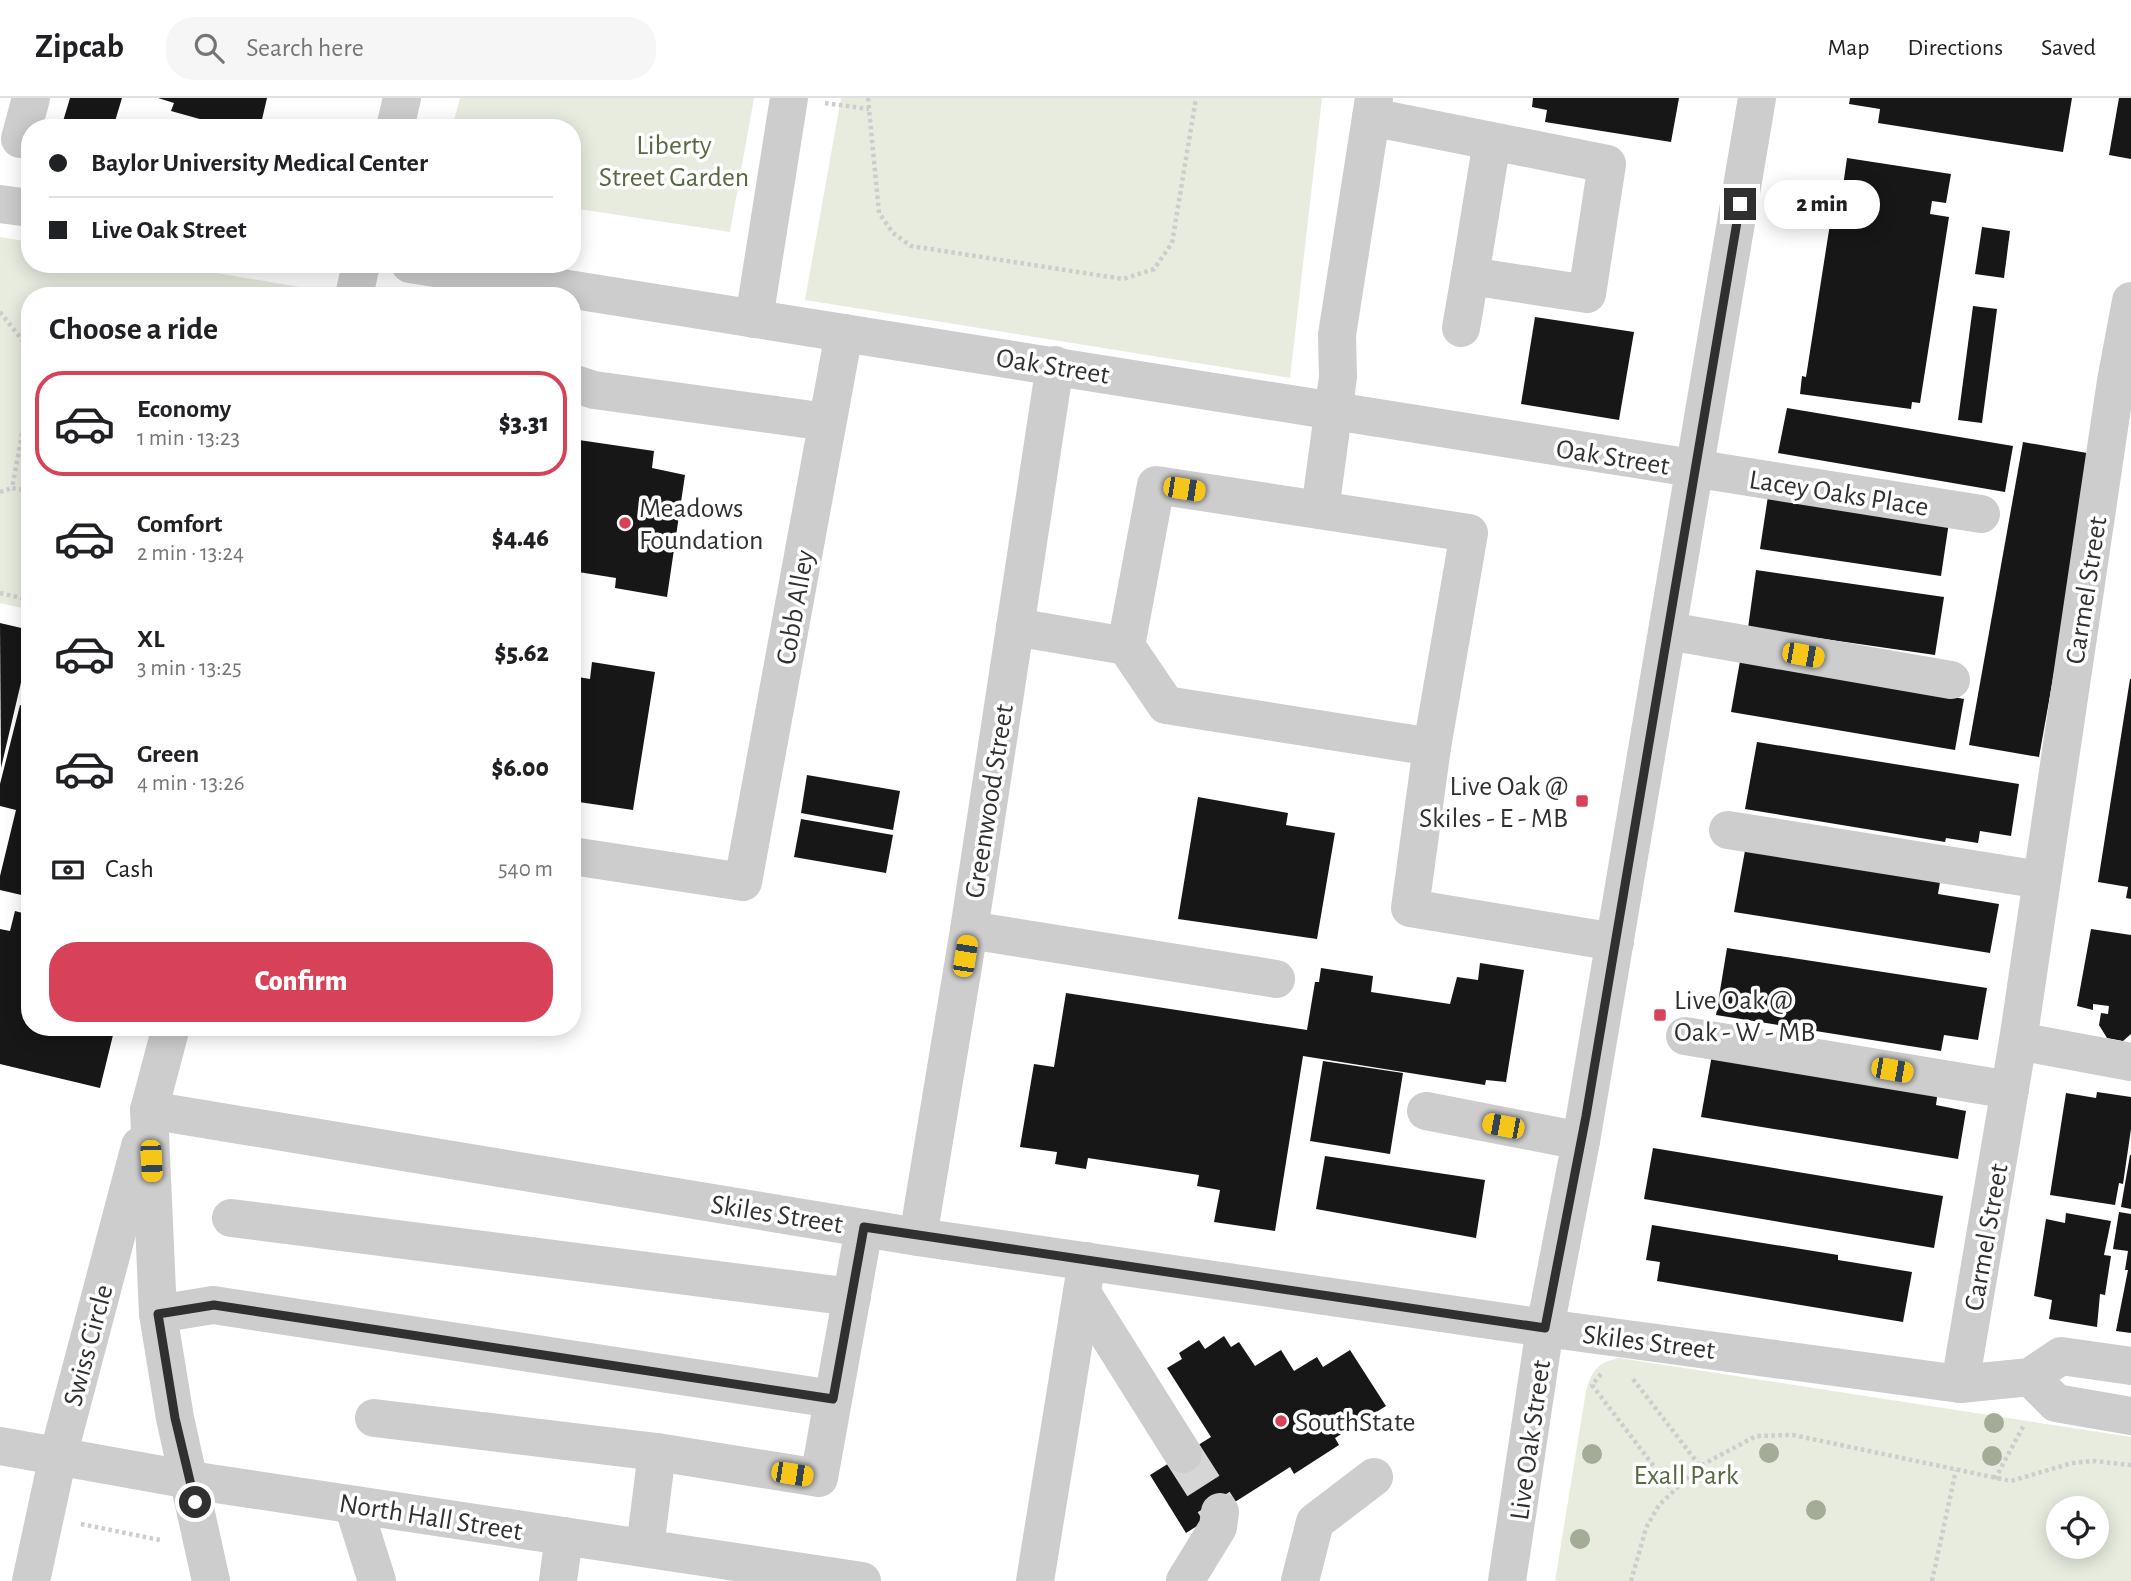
<!DOCTYPE html>
<html lang="en">
<head>
<meta charset="utf-8">
<style>
	body { margin:0; font-family:"Alegreya Sans",sans-serif; background:#f6f6f6; color:#202124; height:100vh; display:flex; flex-direction:column; font-size:26px; white-space:nowrap }
	* { box-sizing:border-box; margin:0 }
	p { font-size:23px; color:#757577 }
	.icon { flex:none; width:38px; height:38px; fill:none; stroke:currentColor; stroke-width:2; stroke-linecap:round; stroke-linejoin:round }
	.map { position:relative; flex:1; overflow:hidden }
	.sheet { position:absolute; left:21px; top:189px; width:560px; height:749px; display:flex; flex-direction:column; background:#fff; border-radius:28px; box-shadow:0 4px 18px #0003 }
	.sheet>* { flex:none }
	.guide { position:absolute; left:21px; top:21px; width:560px; height:154px; border-radius:28px; box-shadow:0 4px 18px #0003; display:grid; align-content:center; height:154px; padding:0 28px; background:#fff }
	.buttons { position:absolute; left:2046px; top:1398px; display:grid; gap:14px }
	.buttons a { display:grid; place-items:center; width:63px; height:63px; border-radius:50%; background:#fff; box-shadow:0 4px 18px #0003; font-size:35px }
	.end { position:absolute; width:32px; height:32px; margin:-16px; border:9px solid #303030; background:#fff; box-shadow:0 0 0 4px #fff }
	.from { border-radius:50% }
	.bubble { position:absolute; height:49px; border-radius:24px; background:#fff; box-shadow:0 4px 18px #0003; font-size:23px; font-weight:800; line-height:49px; text-align:center }
	.car { position:absolute; width:21px; height:42px; margin:-21px -10px; border-radius:9px; box-shadow:0 0 5px 2px #0007; background:linear-gradient(#f5c518 24%,#345 0 40%,#f5c518 0 76%,#345 0 86%,#f5c518 0) }
	.guide b { display:flex; align-items:center; gap:24px; height:66px; font-size:26px }
	.guide b+b { border-top:2px solid #e0e0e0 }
	.guide i { width:18px; height:18px; background:#202124 }
	ul { padding:0; list-style:none }
	li { display:flex; align-items:center; gap:21px; height:105px; margin:0 14px 10px; padding:0 14px; border:4px solid transparent; border-radius:28px }
	li div { flex:1 }
	li b { display:block; font-size:26px }
	li em { font-style:normal; font-weight:800 }
	li.current { border-color:#d74259 }
	li>.icon { width:63px; height:63px; stroke-width:1.5 }
	h2 { padding:0 28px; font-size:32px; line-height:84px }
	.pay { display:flex; align-items:center; gap:18px; height:77px; padding:0 28px; font-size:26px }
	.pay p { margin-inline-start:auto }
	.button { display:flex; gap:14px; margin-top:auto; padding:14px 28px }
	.button a { flex:1; height:80px; border-radius:28px; background:#d74259; color:#fff; font-size:28px; font-weight:800; line-height:80px; text-align:center }
	header { display:flex; align-items:center; gap:42px; box-sizing:border-box; height:98px; padding:0 35px; background:#fff; border-bottom:2px solid #e0e0e0 }
	header strong { font-size:33px }
	nav { display:flex; gap:38px; margin-inline-start:auto; font-size:24px }
	.search { width:490px; height:63px; background:#f6f6f6; display:flex; align-items:center; gap:18px; box-sizing:border-box; padding:0 24px; border-radius:28px; color:#757577; font-size:26px }
	.map>svg:first-child { display:block }
	.green { fill:#e7ecdf; fill-rule:evenodd }
	.building { fill:#171717 }
	.lines { fill:none; stroke-linecap:round; stroke-linejoin:round }
	.minor-tunnel { stroke:#d6d6d6; stroke-width:38; stroke-dasharray:38 19; stroke-linecap:butt }
	.path { stroke:#cdcdcd; stroke-width:4.5; stroke-dasharray:3.5 3.5; stroke-linecap:butt }
	.minor { stroke:#cdcdcd; stroke-width:38 }
	.tree { fill:#a3ac96 }
	.route { stroke:#303030; stroke-width:9 }
	.poi-dot { fill:#d74259; stroke:#fff; stroke-width:2.5 }
	.labels { text-anchor:middle; stroke-width:7; stroke-linejoin:round; paint-order:stroke }
	.park-label { font-size:28px; fill:#576941; stroke:#fff }
	.street-label { font-size:28px; fill:#303030; stroke:#fff }
	.poi-label { font-size:28px; fill:#303030; stroke:#fff; text-anchor:start }
</style>
</head>
<body>
<header>
<strong>Zipcab</strong>
<div class="search"><svg class="icon" aria-label="search" viewBox="0 0 24 24"><circle cx="10" cy="10" r="6"/><path d="M15 15l6 6"/></svg>Search here</div>
<nav><a>Map</a><a>Directions</a><a>Saved</a></nav>
</header>
<div class="map">
<svg width="2131" height="1483" viewBox="0 0 2131 1483">
	<rect width="100%" height="100%" fill="#fff"/>
	<!-- green -->
	<g class="green">
		<polygon points="460,0 754,0 730,134 572,110 572,30 452,30"/>
		<polygon points="841,0 1322,0 1290,280 805,202"/>
		<polygon points="0,139 30,144 30,166 163,166 311,191 309,198 30,198 30,512 0,505"/>
		<path d="M 1619,1260 L 2131,1339 L 2131,1483 L 1555,1483 L 1586,1293 C 1592,1272 1598,1264 1619,1260 ZM 2058,1410 L 2096,1410 L 2096,1449 L 2058,1449 Z"/>
	</g>
	<!-- building -->
	<g class="building">
		<polygon points="70,0 122,0 113,30 61,30"/>
		<polygon points="158,0 267,0 260,30 232,30 171,13 174,5"/>
		<polygon points="1533,0 1679,0 1671,44 1545,24 1547,12 1532,9"/>
		<polygon points="1850,0 2072,0 2063,54 1878,25 1880,11 1849,6"/>
		<polygon points="2119,0 2131,0 2131,61 2109,57"/>
		<polygon points="1847,60 1951,76 1946,105 1932,103 1930,116 1949,119 1920,305 1912,304 1911,311 1800,296 1802,278 1806,279 1835,94 1842,95"/>
		<polygon points="1982,129 2010,133 2004,180 1975,176"/>
		<polygon points="1973,208 1997,211 1982,325 1958,322"/>
		<polygon points="1535,219 1634,234 1619,322 1521,306"/>
		<polygon points="1787,310 2013,348 2005,394 1778,355"/>
		<polygon points="572,341 654,353 652,370 685,377 667,499 615,490 616,480 572,473"/>
		<polygon points="2023,344 2093,356 2039,659 1969,647"/>
		<polygon points="1768,398 1949,424 1941,478 1760,451"/>
		<polygon points="1756,472 1944,499 1935,557 1748,530"/>
		<polygon points="0,525 30,532 30,546 1,670"/>
		<polygon points="1740,563 1964,601 1955,652 1731,614"/>
		<polygon points="592,564 655,574 633,712 572,703 572,578 590,581"/>
		<polygon points="2130,581 2131,581 2131,801 2126,800 2128,789 2098,784"/>
		<polygon points="20,607 30,610 30,799 0,792 0,778 16,712 0,708 0,686"/>
		<polygon points="1757,644 2019,686 2011,738 1980,733 1978,745 1946,740 1945,744 1745,711"/>
		<polygon points="807,677 900,693 893,732 801,715"/>
		<polygon points="1198,699 1288,715 1286,727 1335,735 1317,841 1178,821"/>
		<polygon points="801,721 893,737 886,775 794,759"/>
		<polygon points="1746,747 1941,778 1938,796 1999,806 1990,855 1734,814"/>
		<polygon points="15,813 30,817 30,929 115,929 100,990 0,966 0,831 10,833"/>
		<polygon points="2091,831 2131,837 2131,936 2123,943 2107,940 2099,927 2101,915 2108,916 2109,908 2093,906 2093,912 2077,908"/>
		<polygon points="1727,850 1987,890 1978,942 1944,937 1941,953 1716,917"/>
		<polygon points="1480,865 1524,872 1506,984 1486,982 1485,987 1303,958 1275,1133 1214,1124 1220,1092 1197,1088 1199,1077 1088,1060 1086,1071 1055,1066 1057,1054 1020,1049 1034,966 1054,969 1066,895 1307,932 1315,884 1319,884 1321,870 1373,878 1371,894 1450,906 1457,879 1478,882"/>
		<polygon points="1713,951 1938,992 1936,1007 1966,1013 1958,1061 1701,1019"/>
		<polygon points="1323,963 1403,975 1390,1056 1310,1043"/>
		<polygon points="2097,994 2131,999 2131,1031 2123,1086 2119,1085 2115,1107 2050,1097 2066,995 2096,1000"/>
		<polygon points="1653,1050 1943,1098 1934,1150 1644,1101"/>
		<polygon points="2130,1057 2131,1057 2131,1111 2121,1109"/>
		<polygon points="1325,1058 1485,1082 1476,1140 1316,1111"/>
		<polygon points="2119,1114 2131,1116 2131,1235 2116,1233 2128,1172 2125,1172 2128,1153 2113,1151"/>
		<polygon points="2066,1115 2111,1123 2104,1157 2111,1158 2105,1197 2100,1196 2097,1229 2049,1221 2052,1202 2034,1198 2046,1121 2065,1125"/>
		<polygon points="1652,1127 1838,1157 1838,1162 1912,1174 1903,1224 1657,1183 1660,1164 1646,1162"/>
		<polygon points="1224,1238 1231,1249 1239,1244 1255,1268 1281,1252 1294,1273 1317,1259 1323,1269 1350,1252 1386,1308 1335,1340 1339,1347 1294,1376 1290,1369 1186,1435 1150,1377 1211,1339 1167,1270 1182,1261 1179,1255 1199,1242 1205,1251"/>
	</g>
	<g class="lines">
		<!-- minor-tunnel -->
		<polyline class="minor-tunnel" points="1183,1356 1220,1414"/>
		<!-- path -->
		<g class="path">
			<polyline points="868,0 879,115 893,135 911,148 1123,181 1154,171 1172,145 1196,0"/>
			<polyline points="825,5 869,11"/>
			<polyline points="305,198 316,192"/>
			<polyline points="0,214 30,252"/>
			<polyline points="30,294 12,390 30,393"/>
			<polyline points="0,394 12,390"/>
			<polyline points="0,495 30,502"/>
			<polyline points="1601,1276 1592,1287 1672,1392"/>
			<polyline points="1633,1281 1700,1368"/>
			<polyline points="1995,1381 2024,1327"/>
			<polyline points="81,1426 160,1442"/>
			<polyline points="1631,1483 1646,1430 1659,1407 1700,1368 1756,1338 1793,1337 2011,1383 2072,1365 2093,1363 2131,1367"/>
			<polyline points="1932,1483 1956,1372"/>
		</g>
		<!-- minor -->
		<g class="minor">
			<polyline points="1371,19 1607,66 1587,196 1470,178 1492,43"/>
			<polyline points="395,30 402,0"/>
			<polyline points="20,41 31,0"/>
			<polyline points="0,106 30,110"/>
			<polyline points="410,166 1981,416"/>
			<polyline points="354,198 361,166"/>
			<polyline points="754,221 789,0"/>
			<polyline points="1461,230 1470,178"/>
			<polyline points="572,285 594,292 827,324"/>
			<polyline points="1320,412 1338,279 1337,237 1374,0"/>
			<polyline points="1015,529 1126,548 1166,607 1432,649 1410,810 1615,844"/>
			<polyline points="1668,533 1951,582"/>
			<polyline points="1126,548 1156,387 1469,435 1432,649"/>
			<polyline points="1728,732 2041,782"/>
			<polyline points="572,758 743,784 844,235"/>
			<polyline points="969,832 1276,881"/>
			<polyline points="171,929 149,1012 158,1216 175,1320 211,1483"/>
			<polyline points="1685,938 2010,992"/>
			<polyline points="2018,943 2131,964"/>
			<polyline points="149,1012 918,1139 1545,1230 1960,1286 2030,1279 2061,1258 2131,1268"/>
			<polyline points="1426,1013 1581,1043"/>
			<polyline points="231,1120 852,1199"/>
			<polyline points="918,1139 969,832 1055,267"/>
			<polyline points="1082,1195 1183,1356"/>
			<polyline points="158,1216 213,1207 833,1301"/>
			<polyline points="2030,1279 2056,1305 2131,1318"/>
			<polyline points="1960,1286 2018,943 2116,283 2131,203"/>
			<polyline points="374,1320 657,1354 819,1380 864,1130"/>
			<polyline points="0,1348 190,1382 862,1483"/>
			<polyline points="353,1407 377,1483"/>
			<polyline points="645,1450 657,1354"/>
			<polyline points="31,1483 58,1358 140,1048"/>
			<polyline points="558,1483 564,1438"/>
			<polyline points="1035,1483 1087,1163"/>
			<polyline points="1185,1483 1218,1429 1220,1414"/>
			<polyline points="1300,1483 1315,1424 1374,1379"/>
			<polyline points="1507,1483 1545,1230 1581,1043 1757,0"/>
		</g>
	</g>
	<!-- trees -->
	<g class="tree">
		<circle cx="1994" cy="1325" r="10"/>
		<circle cx="1769" cy="1355" r="10"/>
		<circle cx="1592" cy="1356" r="10"/>
		<circle cx="1992" cy="1358" r="10"/>
		<circle cx="1816" cy="1412" r="10"/>
		<circle cx="1580" cy="1441" r="10"/>
	</g>
	<g class="lines">
		<!-- route -->
		<polyline class="route" points="195,1404 175,1320 158,1216 214,1207 833,1301 864,1129 1545,1230 1586,1018 1740,106"/>
	</g>
	<!-- markers -->
	<g class="poi-dot">
		<circle cx="625" cy="425" r="7"/>
		<rect x="1575" y="696" width="14" height="14" rx="3.5"/>
		<rect x="1653" y="910" width="14" height="14" rx="3.5"/>
		<circle cx="1281" cy="1323" r="7"/>
	</g>
	<g class="labels">
		<!-- park labels -->
		<g class="park-label">
			<text x="674" y="56">Liberty<tspan x="674" dy="32">Street Garden</tspan></text>
			<text x="1686" y="1386">Exall Park</text>
		</g>
		<!-- street labels -->
		<g class="street-label">
			<text transform="translate(1053 267) rotate(9)" y="10">Oak Street</text>
			<text transform="translate(1613 358) rotate(9)" y="10">Oak Street</text>
			<text transform="translate(1839 394) rotate(9)" y="10">Lacey Oaks Place</text>
			<text transform="translate(2085 492) rotate(-81)" y="10">Carmel Street</text>
			<text transform="translate(794 509) rotate(-80)" y="10">Cobb Alley</text>
			<text transform="translate(988 703) rotate(-81)" y="10">Greenwood Street</text>
			<text transform="translate(777 1115) rotate(9)" y="10">Skiles Street</text>
			<text transform="translate(1985 1139) rotate(-80)" y="10">Carmel Street</text>
			<text transform="translate(1649 1243) rotate(7)" y="10">Skiles Street</text>
			<text transform="translate(87 1247) rotate(-75)" y="10">Swiss Circle</text>
			<text transform="translate(1529 1342) rotate(-82)" y="10">Live Oak Street</text>
			<text transform="translate(431 1418) rotate(9)" y="10">North Hall Street</text>
		</g>
		<!-- poi labels -->
		<g class="poi-label">
			<text x="639" y="419">Meadows<tspan x="639" dy="32">Foundation</tspan></text>
			<text x="1568" y="697" text-anchor="end">Live Oak @<tspan x="1568" dy="32">Skiles - E - MB</tspan></text>
			<text x="1674" y="911">Live Oak @<tspan x="1674" dy="32">Oak - W - MB</tspan></text>
			<text x="1295" y="1333">SouthState</text>
		</g>
	</g>
</svg>
<div class="buttons">
<a><svg class="icon" aria-label="locate" viewBox="0 0 24 24"><circle cx="12" cy="12" r="6"/><path d="M12 2v4M12 18v4M2 12h4M18 12h4"/></svg></a>
</div>
<i class="end from" style="left:195px;top:1404px"></i>
<i class="end" style="left:1740px;top:106px"></i>
<div class="bubble" style="left:1764px;top:82px;width:116px">2 min</div>
<i class="car" style="left:1184px;top:391px;rotate:99deg"></i>
<i class="car" style="left:1803px;top:557px;rotate:100deg"></i>
<i class="car" style="left:965px;top:858px;rotate:9deg"></i>
<i class="car" style="left:1892px;top:972px;rotate:100deg"></i>
<i class="car" style="left:1503px;top:1028px;rotate:281deg"></i>
<i class="car" style="left:151px;top:1063px;rotate:177deg"></i>
<i class="car" style="left:792px;top:1376px;rotate:99deg"></i>
<div class="guide">
<b><i class="from"></i>Baylor University Medical Center</b>
<b><i></i>Live Oak Street</b>
</div>
<section class="sheet">
<h2>Choose a ride</h2>
<ul>
<li class="current"><svg class="icon" aria-label="car" viewBox="0 0 24 24"><path d="M5 17H2v-5l4-1 3-4h7l3 4 3 1v5h-3M9 17h6M6 11h13"/><circle cx="7" cy="17" r="2"/><circle cx="17" cy="17" r="2"/></svg><div><b>Economy</b><p>1 min · 13:23</p></div><em>$3.31</em></li>
<li><svg class="icon" aria-label="car" viewBox="0 0 24 24"><path d="M5 17H2v-5l4-1 3-4h7l3 4 3 1v5h-3M9 17h6M6 11h13"/><circle cx="7" cy="17" r="2"/><circle cx="17" cy="17" r="2"/></svg><div><b>Comfort</b><p>2 min · 13:24</p></div><em>$4.46</em></li>
<li><svg class="icon" aria-label="car" viewBox="0 0 24 24"><path d="M5 17H2v-5l4-1 3-4h7l3 4 3 1v5h-3M9 17h6M6 11h13"/><circle cx="7" cy="17" r="2"/><circle cx="17" cy="17" r="2"/></svg><div><b>XL</b><p>3 min · 13:25</p></div><em>$5.62</em></li>
<li><svg class="icon" aria-label="car" viewBox="0 0 24 24"><path d="M5 17H2v-5l4-1 3-4h7l3 4 3 1v5h-3M9 17h6M6 11h13"/><circle cx="7" cy="17" r="2"/><circle cx="17" cy="17" r="2"/></svg><div><b>Green</b><p>4 min · 13:26</p></div><em>$6.00</em></li>
</ul>
<div class="pay"><svg class="icon" aria-label="cash" viewBox="0 0 24 24"><path d="M3 7h18v10H3z"/><circle cx="12" cy="12" r="2"/></svg>Cash<p>540 m</p></div>
<div class="button"><a>Confirm</a></div>
</section>
</div>
</body>
</html>
